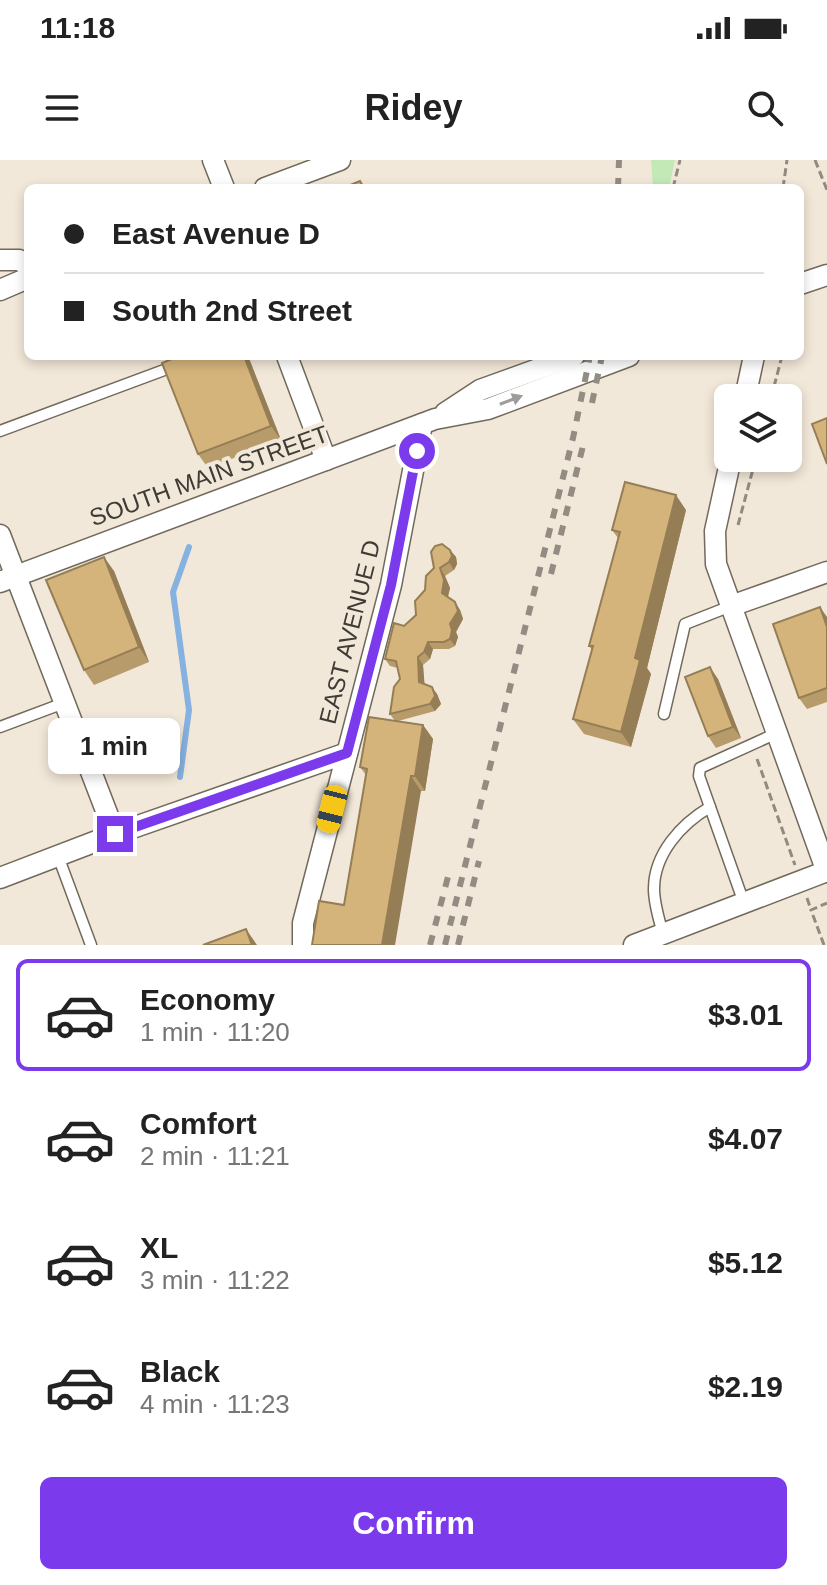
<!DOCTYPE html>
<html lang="en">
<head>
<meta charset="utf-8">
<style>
	body { margin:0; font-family:Helvetica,sans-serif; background:#f2f2f2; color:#222; height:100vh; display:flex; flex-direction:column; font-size:30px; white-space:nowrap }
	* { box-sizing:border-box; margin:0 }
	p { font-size:26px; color:#767676 }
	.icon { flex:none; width:44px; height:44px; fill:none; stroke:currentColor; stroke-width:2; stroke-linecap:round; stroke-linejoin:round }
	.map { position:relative; height:785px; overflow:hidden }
	.details { display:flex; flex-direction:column; background:#fff; flex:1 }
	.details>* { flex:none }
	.guide { position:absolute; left:24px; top:24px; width:780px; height:176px; border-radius:12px; box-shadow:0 4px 12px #0003; display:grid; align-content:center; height:176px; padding:0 40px; background:#fff }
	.fabs { position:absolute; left:714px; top:224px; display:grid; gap:16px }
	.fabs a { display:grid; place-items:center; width:88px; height:88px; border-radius:12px; background:#fff; box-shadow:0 4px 12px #0003; font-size:40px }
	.end { position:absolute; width:36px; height:36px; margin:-18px; border:10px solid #7c3aed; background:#fff; box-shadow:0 0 0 4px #fff }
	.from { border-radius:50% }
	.bubble { position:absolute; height:56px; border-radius:12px; background:#fff; box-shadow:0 4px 12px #0003; font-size:26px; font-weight:800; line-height:56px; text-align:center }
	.car { position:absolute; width:24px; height:48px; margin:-24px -12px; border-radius:10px; box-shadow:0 0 6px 2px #0007; background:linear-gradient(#f5c518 24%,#345 0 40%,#f5c518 0 76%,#345 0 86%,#f5c518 0) }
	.guide b { display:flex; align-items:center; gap:28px; height:76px; font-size:30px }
	.guide b+b { border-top:2px solid #e0e0e0 }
	.guide i { width:20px; height:20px; background:#222 }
	ul { padding:14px 0 0; list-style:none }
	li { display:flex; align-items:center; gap:24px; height:112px; margin:0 16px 12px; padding:0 24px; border:4px solid transparent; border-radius:12px }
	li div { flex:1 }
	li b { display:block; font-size:30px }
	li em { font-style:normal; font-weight:800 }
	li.active { border-color:#7c3aed }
	li>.icon { width:72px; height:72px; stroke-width:1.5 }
	.primary-button { display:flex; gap:16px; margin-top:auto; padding:16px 40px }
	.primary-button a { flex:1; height:92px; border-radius:12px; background:#7c3aed; color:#fff; font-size:32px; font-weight:800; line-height:92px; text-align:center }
	.status { display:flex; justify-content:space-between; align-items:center; height:56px; padding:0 40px; background:#fff; direction:ltr }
	.status svg { height:22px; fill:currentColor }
	header { display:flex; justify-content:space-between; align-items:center; height:104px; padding:0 40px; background:#fff; font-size:36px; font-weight:800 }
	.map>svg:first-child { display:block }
	.green { fill:#c2e9b6 }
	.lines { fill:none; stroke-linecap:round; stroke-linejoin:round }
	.stream { stroke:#86b2e1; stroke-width:6 }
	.lane-casing { stroke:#71695b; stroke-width:13 }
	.street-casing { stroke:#71695b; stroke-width:23 }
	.path { stroke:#918a80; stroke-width:3; stroke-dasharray:8 4; stroke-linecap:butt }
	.lane { stroke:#fff; stroke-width:10 }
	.street { stroke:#fff; stroke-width:20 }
	.rail { stroke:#938c82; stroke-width:6; stroke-dasharray:10 10; stroke-linecap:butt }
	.wall { fill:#b79b6a }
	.shaded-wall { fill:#957e56 }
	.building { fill:#d5b47b; stroke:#957e56; stroke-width:2 }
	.oneway { fill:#9f9d9a }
	.route { stroke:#7c3aed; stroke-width:10 }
	.labels { text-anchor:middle; stroke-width:8; stroke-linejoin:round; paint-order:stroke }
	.street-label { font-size:24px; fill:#3f3b35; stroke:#f2e8d9 }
</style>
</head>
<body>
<div class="status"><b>11:18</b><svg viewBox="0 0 49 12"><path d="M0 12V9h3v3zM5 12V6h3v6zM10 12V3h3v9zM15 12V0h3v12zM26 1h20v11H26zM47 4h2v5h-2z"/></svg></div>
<header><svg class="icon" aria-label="menu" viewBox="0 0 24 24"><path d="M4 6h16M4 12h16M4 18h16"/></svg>Ridey<svg class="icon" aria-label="search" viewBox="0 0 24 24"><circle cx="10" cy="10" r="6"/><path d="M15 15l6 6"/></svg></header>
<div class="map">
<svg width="827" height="785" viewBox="0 0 827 785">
	<rect width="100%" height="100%" fill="#f2e8d9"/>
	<!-- green -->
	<polygon class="green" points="651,0 675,0 669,28 653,28"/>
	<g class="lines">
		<!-- stream -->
		<polyline class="stream" points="180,617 189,550 173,432 189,387"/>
		<defs>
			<g id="lane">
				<polyline points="0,271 175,206"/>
				<polyline points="664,554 685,464 731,446"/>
				<polyline points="0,567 64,543"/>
				<polyline points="58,696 91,785"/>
				<polyline points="744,743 699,616 700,608 777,573"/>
				<path d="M 663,774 C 659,759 654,744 654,729 C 654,694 681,664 710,647"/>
			</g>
			<g id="street">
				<polyline points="213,0 224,28"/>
				<polyline points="265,28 340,0"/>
				<polyline points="0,100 19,100 28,105"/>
				<polyline points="800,124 827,115"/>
				<polyline points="0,130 28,118"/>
				<polyline points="287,196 326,300"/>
				<polyline points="745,238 754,196"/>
				<polyline points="445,253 480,230 574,196"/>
				<polyline points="731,298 715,371 716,404 827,712"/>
				<polyline points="0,375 115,674"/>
				<polyline points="0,422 435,259 488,249 629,196"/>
				<polyline points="731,446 827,412"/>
				<polyline points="0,718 115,674 347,593"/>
				<polyline points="303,785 303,763 391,425 422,264"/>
				<polyline points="634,785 827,711"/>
			</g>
		</defs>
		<!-- lane casing -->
		<use href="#lane" class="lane-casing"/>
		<!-- street casing -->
		<use href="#street" class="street-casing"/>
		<!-- path -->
		<g class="path">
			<polyline points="815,0 827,30"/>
			<polyline points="673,28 680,0"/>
			<polyline points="783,28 787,0"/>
			<polyline points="800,159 801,159"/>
			<polyline points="771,238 782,196"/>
			<polyline points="738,365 756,298"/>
			<polyline points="757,599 795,705"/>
			<polyline points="807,738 811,750"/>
			<polyline points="824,785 811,750 827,743"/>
		</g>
		<!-- lane -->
		<use href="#lane" class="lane"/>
		<!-- street -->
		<use href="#street" class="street"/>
		<!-- rail -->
		<g class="rail">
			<polyline points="618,28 619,0"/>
			<polyline points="592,243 602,196"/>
			<polyline points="551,414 584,282"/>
			<polyline points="430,785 449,713"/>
			<polyline points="445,785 573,278 590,196"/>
			<polyline points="458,785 479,701"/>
		</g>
	</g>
	<!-- wall -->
	<g class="wall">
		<polygon points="248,196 281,280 208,308 198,294"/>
		<polygon points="686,350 647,508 651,514 631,587 584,574 573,559 592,490 589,486 618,378 612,370"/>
		<polygon points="450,390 456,397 457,404 454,410 445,416 450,428 448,437 455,442 460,450 463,459 456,472 458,477 455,486 449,489 433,489 430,499 423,505 424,524 437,534 441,544 435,551 398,561 423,565 433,579 425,631 421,631 344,745 366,615 360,607 395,561 390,554 400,519 398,508 390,506 385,499 404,466 416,455 434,408"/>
		<polygon points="114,411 149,502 94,525 84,510"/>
		<polygon points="827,457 827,542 807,549 799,538"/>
		<polygon points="718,519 741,578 716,588 708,576"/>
	</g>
	<!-- shaded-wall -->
	<g class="shaded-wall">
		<polygon points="244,196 248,196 281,280 271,266"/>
		<polygon points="676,335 686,350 647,508 651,514 631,587 621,572 635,498"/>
		<polygon points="450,390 456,397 457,404 454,410 449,402"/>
		<polygon points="104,397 114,411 149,502 139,487"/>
		<polygon points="440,408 445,416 450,428 447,440 442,433"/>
		<polygon points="455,442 460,450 463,459 456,472 458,477 455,486 450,479 450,464"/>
		<polygon points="820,447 827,457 827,467"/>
		<polygon points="428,482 433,489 430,499 424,492"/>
		<polygon points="418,497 423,505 425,529 419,522"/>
		<polygon points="710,507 718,519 741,578 733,567"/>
		<polygon points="432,527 437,534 441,544 435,551 430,544"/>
		<polygon points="423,565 433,579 425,631 415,616"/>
		<polygon points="411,616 421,631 395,785 382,785"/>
		<polygon points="246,769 257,785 252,785"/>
	</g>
	<!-- building -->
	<g class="building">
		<polygon points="360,21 364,28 343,28"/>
		<polygon points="179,196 244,196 271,266 198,294 162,203"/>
		<polygon points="827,258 827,304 812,264"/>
		<polygon points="625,322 676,335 635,498 640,500 621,572 573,559 593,486 589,486 620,372 612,370"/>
		<polygon points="442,384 450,390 452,396 449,402 440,408 444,420 442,433 455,442 458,451 450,464 452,470 450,479 444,482 428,482 424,492 418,497 419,522 432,527 435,536 430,544 390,554 394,527 400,519 396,501 385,499 394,463 404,466 416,455 415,441 425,430 426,416 434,408 431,392 435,386"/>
		<polygon points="104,397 139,487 84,510 46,420"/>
		<polygon points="820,447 827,467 827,528 799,538 773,464"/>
		<polygon points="710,507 733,567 708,576 685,517"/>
		<polygon points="369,557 423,565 415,616 411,616 382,785 312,785 319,741 344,745 367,609 360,607"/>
		<polygon points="246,769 252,785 203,785"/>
	</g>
	<!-- one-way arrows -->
	<defs><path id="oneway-solid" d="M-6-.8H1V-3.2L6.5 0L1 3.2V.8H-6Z" transform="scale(2)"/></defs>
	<use class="oneway" href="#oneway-solid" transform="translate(511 240) rotate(-21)"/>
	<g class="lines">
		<!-- route -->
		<polyline class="route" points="115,674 347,593 391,425 417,291"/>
	</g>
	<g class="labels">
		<!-- street labels -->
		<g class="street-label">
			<text transform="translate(209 316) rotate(-20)" y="8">SOUTH MAIN STREET</text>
			<text transform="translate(350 472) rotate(-76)" y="8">EAST AVENUE D</text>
		</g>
	</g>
</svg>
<div class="fabs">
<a><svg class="icon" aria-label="layers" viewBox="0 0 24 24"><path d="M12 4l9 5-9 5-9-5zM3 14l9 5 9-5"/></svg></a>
</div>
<i class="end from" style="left:417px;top:291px"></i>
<i class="end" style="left:115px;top:674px"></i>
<div class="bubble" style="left:48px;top:558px;width:132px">1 min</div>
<i class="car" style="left:332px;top:649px;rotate:194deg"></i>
<div class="guide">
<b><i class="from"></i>East Avenue D</b>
<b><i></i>South 2nd Street</b>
</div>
</div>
<section class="details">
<ul>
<li class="active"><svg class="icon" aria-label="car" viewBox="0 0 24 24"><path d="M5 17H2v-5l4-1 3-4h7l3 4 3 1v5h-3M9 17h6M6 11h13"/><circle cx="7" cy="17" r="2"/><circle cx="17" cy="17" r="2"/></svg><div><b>Economy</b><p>1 min · 11:20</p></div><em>$3.01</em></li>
<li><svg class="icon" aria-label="car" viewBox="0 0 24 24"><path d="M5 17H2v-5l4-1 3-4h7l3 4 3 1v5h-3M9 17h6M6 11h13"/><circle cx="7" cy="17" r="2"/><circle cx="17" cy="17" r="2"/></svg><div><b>Comfort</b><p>2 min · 11:21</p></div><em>$4.07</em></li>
<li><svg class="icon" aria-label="car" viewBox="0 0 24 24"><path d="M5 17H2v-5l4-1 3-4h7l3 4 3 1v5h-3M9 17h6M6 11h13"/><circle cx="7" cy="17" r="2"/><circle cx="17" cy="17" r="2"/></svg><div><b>XL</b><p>3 min · 11:22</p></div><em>$5.12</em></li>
<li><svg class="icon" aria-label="car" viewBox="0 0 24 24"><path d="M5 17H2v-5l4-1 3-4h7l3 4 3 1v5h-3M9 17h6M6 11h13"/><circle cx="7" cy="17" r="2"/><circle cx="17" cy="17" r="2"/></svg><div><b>Black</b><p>4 min · 11:23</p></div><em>$2.19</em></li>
</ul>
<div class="primary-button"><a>Confirm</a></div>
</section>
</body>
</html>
